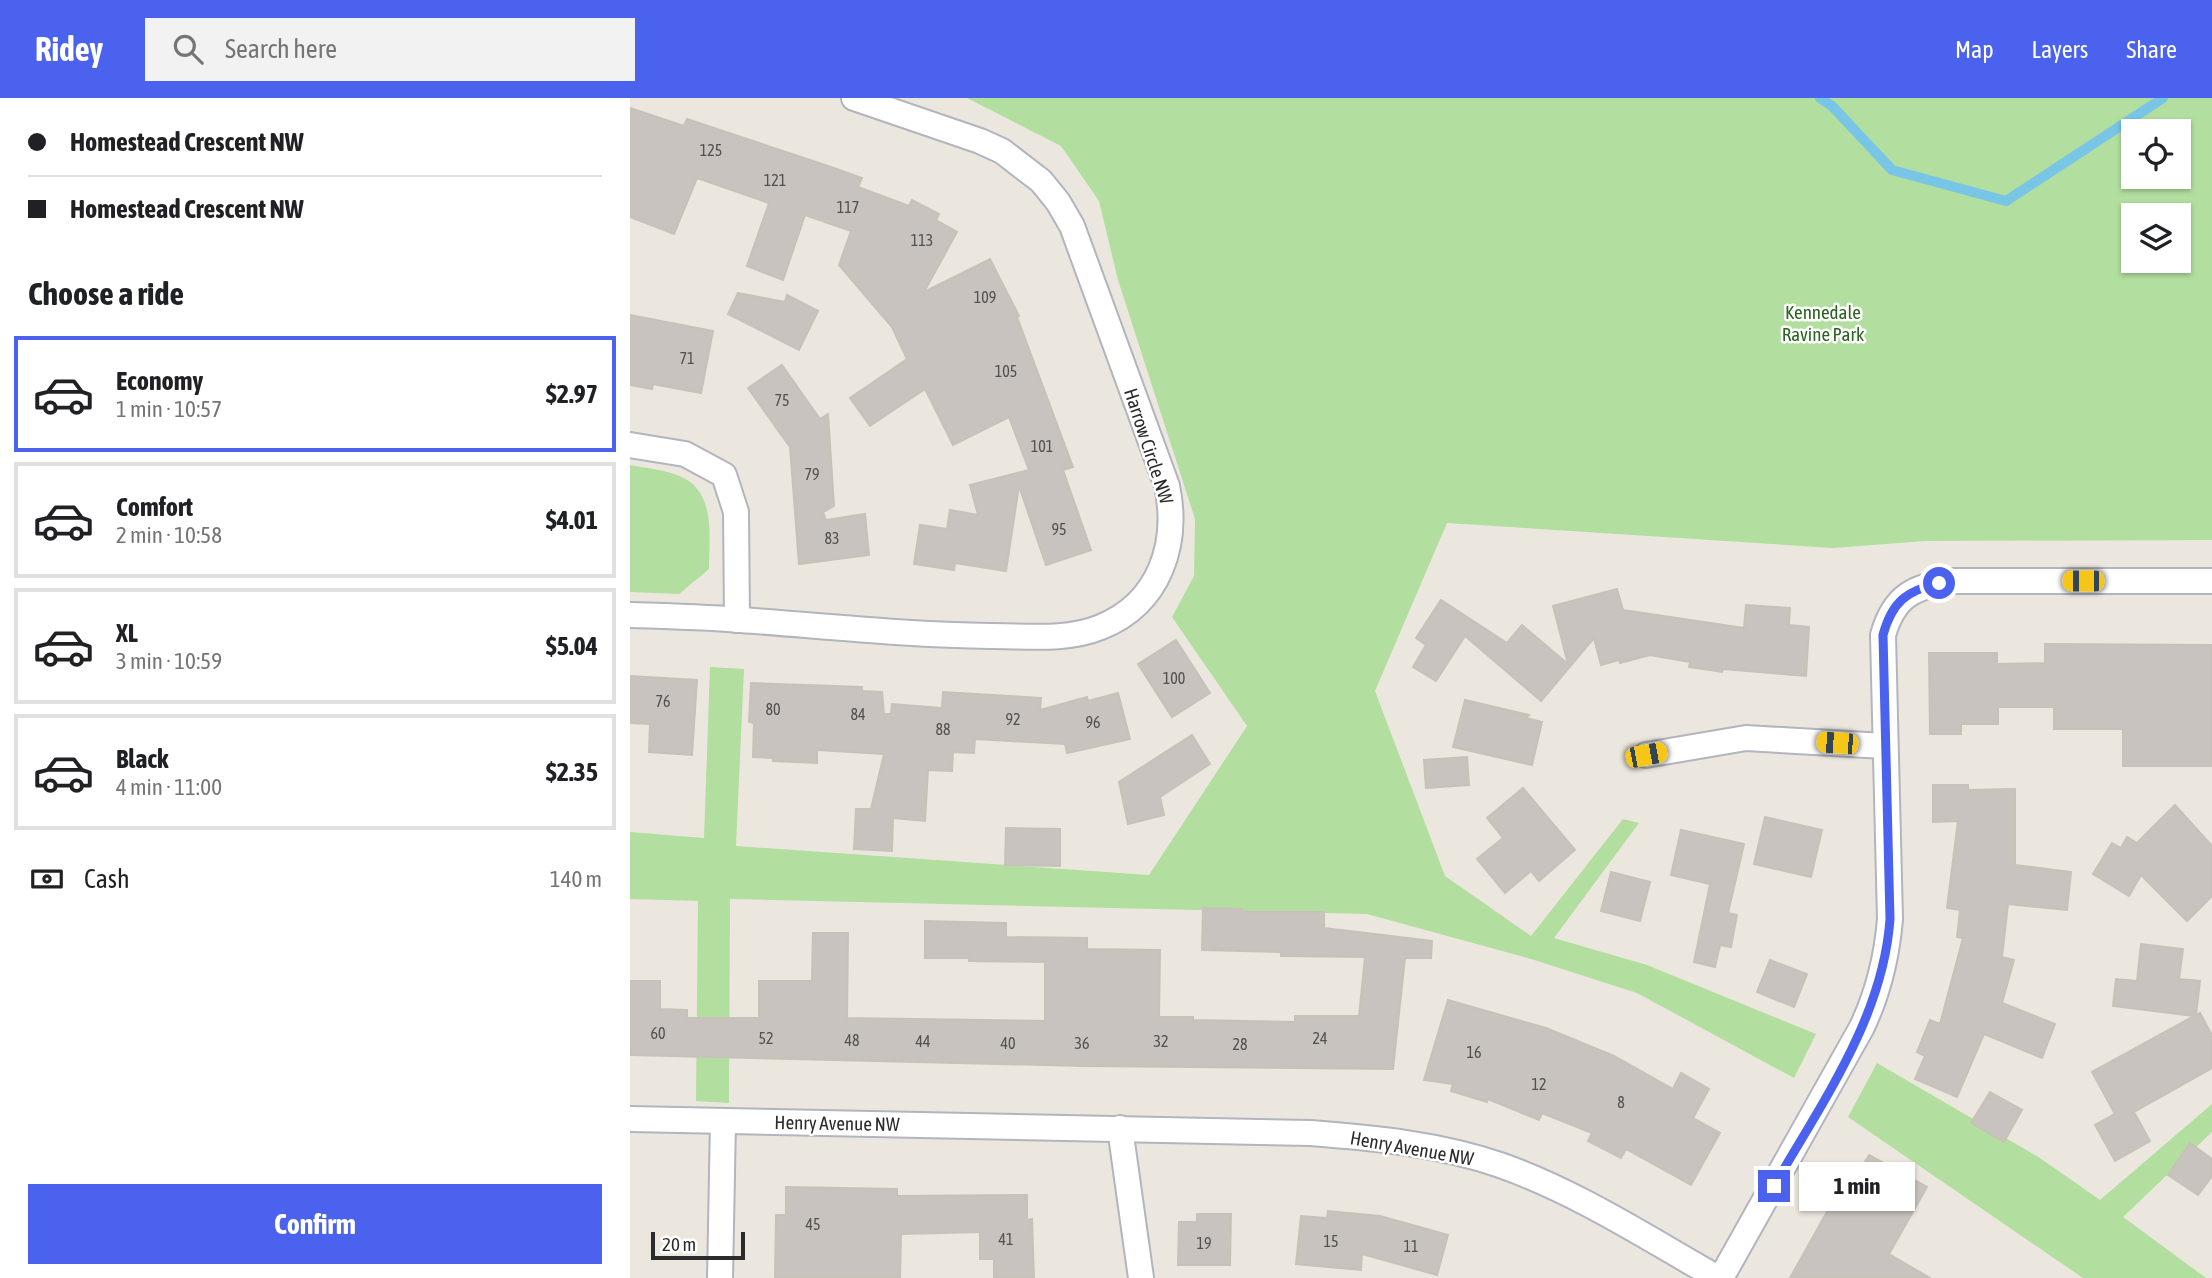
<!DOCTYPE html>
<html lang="en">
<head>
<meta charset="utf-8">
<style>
	body { margin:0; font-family:"Asap Condensed",sans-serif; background:#f2f2f2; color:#202124; height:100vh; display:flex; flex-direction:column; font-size:26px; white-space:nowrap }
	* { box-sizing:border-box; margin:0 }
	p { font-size:23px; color:#757577 }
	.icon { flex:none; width:38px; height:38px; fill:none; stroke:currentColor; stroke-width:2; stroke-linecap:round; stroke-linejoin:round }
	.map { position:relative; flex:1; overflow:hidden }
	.panel { display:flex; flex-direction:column; background:#fff; width:630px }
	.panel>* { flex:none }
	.hud { display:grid; align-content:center; height:154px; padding:0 28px; background:#fff }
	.buttons { position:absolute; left:1491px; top:21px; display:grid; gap:14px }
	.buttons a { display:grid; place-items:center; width:70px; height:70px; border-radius:0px; background:#fff; box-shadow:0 2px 5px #0004; font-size:35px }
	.scale { position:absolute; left:21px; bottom:18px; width:94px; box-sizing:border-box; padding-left:7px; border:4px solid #2b2b2b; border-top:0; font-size:19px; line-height:24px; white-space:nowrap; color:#2b2b2b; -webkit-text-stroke:5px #fff; paint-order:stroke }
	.end { position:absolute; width:32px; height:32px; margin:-16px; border:9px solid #4a62ed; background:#fff; box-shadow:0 0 0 4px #fff }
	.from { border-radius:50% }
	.bubble { position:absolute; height:49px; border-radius:0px; background:#fff; box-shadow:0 2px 5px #0004; font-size:23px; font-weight:700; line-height:49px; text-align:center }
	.car { position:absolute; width:21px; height:42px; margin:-21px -10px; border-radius:9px; box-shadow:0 0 5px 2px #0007; background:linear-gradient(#f5c518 24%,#345 0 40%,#f5c518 0 76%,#345 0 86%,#f5c518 0) }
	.hud b { display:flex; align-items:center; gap:24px; height:66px; font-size:26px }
	.hud b+b { border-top:2px solid #e0e0e0 }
	.hud i { width:18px; height:18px; background:#202124 }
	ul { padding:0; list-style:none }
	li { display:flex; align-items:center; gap:21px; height:116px; margin:0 14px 10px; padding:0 14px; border:4px solid #e0e0e0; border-radius:0px }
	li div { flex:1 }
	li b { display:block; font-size:26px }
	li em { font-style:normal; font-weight:700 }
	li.current { border-color:#4a62ed }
	li>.icon { width:63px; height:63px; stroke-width:1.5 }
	h2 { padding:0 28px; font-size:32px; line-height:84px }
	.pay { display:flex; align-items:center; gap:18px; height:77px; padding:0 28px; font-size:26px }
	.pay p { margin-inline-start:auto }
	.primary-button { display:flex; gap:14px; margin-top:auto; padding:14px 28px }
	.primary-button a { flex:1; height:80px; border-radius:0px; background:#4a62ed; color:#fff; font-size:28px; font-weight:700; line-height:80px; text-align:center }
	header { display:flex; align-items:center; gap:42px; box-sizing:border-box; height:98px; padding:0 35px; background:#4a62ed; color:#fff }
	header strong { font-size:33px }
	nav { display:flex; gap:38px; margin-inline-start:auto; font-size:24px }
	.search { width:490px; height:63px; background:#f2f2f2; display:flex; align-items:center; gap:18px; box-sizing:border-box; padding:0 24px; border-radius:0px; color:#757577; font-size:26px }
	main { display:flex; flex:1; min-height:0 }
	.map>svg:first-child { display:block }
	.green { fill:#b2de9f; fill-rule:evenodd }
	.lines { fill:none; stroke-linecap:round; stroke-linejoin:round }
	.stream { stroke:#79c5e6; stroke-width:10 }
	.building { fill:#c8c3be; stroke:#c7c2b8; stroke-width:2 }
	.street-casing { stroke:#b2b4be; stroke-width:28 }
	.street { stroke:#fff; stroke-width:24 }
	.route { stroke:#4a62ed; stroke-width:9 }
	.labels { text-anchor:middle; stroke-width:5; stroke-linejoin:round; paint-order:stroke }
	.number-label { font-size:16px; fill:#525150 }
	.park-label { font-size:19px; fill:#2b6420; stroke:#fff }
	.street-label { font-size:19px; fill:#2b2b2b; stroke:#fff }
</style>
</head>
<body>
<header>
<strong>Ridey</strong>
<div class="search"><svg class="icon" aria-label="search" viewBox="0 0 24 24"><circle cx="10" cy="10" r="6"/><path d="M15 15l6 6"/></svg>Search here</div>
<nav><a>Map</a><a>Layers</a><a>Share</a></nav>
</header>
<main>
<section class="panel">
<div class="hud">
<b><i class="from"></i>Homestead Crescent NW</b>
<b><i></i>Homestead Crescent NW</b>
</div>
<h2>Choose a ride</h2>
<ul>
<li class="current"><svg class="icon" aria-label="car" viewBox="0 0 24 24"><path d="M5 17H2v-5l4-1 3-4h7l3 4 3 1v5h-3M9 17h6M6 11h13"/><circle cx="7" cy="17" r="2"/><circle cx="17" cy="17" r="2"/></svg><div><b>Economy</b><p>1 min · 10:57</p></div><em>$2.97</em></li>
<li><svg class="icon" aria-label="car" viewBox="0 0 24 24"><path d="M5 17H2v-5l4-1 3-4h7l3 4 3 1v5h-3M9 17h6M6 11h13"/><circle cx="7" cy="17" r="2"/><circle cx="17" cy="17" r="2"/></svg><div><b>Comfort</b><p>2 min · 10:58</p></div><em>$4.01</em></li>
<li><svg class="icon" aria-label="car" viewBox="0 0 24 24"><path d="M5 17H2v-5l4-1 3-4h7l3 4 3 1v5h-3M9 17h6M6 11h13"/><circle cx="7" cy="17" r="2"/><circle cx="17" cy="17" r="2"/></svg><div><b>XL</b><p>3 min · 10:59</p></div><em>$5.04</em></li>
<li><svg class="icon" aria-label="car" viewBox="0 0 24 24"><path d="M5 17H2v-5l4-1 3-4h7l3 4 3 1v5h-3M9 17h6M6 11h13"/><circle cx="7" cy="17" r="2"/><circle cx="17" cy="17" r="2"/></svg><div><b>Black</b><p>4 min · 11:00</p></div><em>$2.35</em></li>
</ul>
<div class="pay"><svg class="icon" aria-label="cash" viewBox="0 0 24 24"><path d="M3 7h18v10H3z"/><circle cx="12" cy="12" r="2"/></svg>Cash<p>140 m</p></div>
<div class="primary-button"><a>Confirm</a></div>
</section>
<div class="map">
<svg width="1582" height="1180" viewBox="0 0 1582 1180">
	<rect width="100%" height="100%" fill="#ece7de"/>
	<!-- green -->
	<g class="green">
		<path d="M 337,0 L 1582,0 L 1582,442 L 1295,443 L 1203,450 L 817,425 L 745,593 L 815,778 L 901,838 L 993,721 L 1009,725 L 924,840 L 1017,867 L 1186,936 L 1164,980 L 1007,895 L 898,860 L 737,816 L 100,801 L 99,1005 L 66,1003 L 68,803 L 0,801 L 0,734 L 74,740 L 80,569 L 114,571 L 106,748 L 519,777 L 617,628 L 542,519 L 564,478 L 565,421 L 488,182 L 469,103 L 431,48 ZM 1503,33 L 1549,33 L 1549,79 L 1503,79 ZM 1503,117 L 1549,117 L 1549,163 L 1503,163 Z"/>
		<path d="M 0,367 C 14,370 30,371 44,376 C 87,389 79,435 79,471 L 49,496 L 0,494 Z"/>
		<polygon points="1247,965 1410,1060 1470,1102 1582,1006 1582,1034 1493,1119 1576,1180 1453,1180 1218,1019"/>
	</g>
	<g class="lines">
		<!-- stream -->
		<polyline class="stream" points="1190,0 1202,8 1262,72 1376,103 1533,0"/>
	</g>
	<!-- building -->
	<g class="building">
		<polygon points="0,10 54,28 57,21 201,69 232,80 228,89 279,108 282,102 309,116 306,122 327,134 294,194 360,161 389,218 387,219 443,369 433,372 461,452 416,467 389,388 376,473 325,465 324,472 284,466 290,427 317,431 320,412 348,417 340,387 399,372 379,319 323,347 295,291 240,328 220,300 277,261 262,229 209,167 221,133 175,117 153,182 117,168 139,105 67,80 44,136 0,119"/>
		<polygon points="108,195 155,204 157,197 188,213 169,252 98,216"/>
		<polygon points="0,217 83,233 71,295 23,286 22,291 0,287"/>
		<polygon points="152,267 190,321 198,316 204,408 193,414 196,422 235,416 239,457 169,466 160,349 118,290"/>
		<polygon points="987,491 993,512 1114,530 1116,507 1160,510 1159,527 1179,529 1176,578 1093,571 1092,574 1059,569 1060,564 1020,557 990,565 989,562 971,567 964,540 911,603 835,538 806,583 783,569 796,547 786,540 811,502 877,545 892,527 938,566 923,508"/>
		<polygon points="546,542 580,595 542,619 508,566"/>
		<polygon points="1415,546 1582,547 1582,668 1493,668 1493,631 1424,631 1424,609 1368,609 1368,626 1331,626 1331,636 1300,636 1299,555 1367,555 1367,566 1415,565"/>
		<polygon points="0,578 67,582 62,657 19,654 20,626 0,625"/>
		<polygon points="121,585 232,589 232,593 252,594 254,616 261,616 262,606 312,610 313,594 411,600 410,612 457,599 458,603 488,595 500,641 437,655 435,646 345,641 344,655 323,654 322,673 298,672 295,723 263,720 262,753 224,751 226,711 241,711 254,656 187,652 187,665 143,663 143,660 123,659 124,625 119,624"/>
		<polygon points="835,602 899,617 896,620 912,624 902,667 823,649"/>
		<polygon points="562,637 580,666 530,699 534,717 498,726 489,684"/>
		<polygon points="837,659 839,687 796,690 794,662"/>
		<polygon points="1303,687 1338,687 1338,692 1385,691 1385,767 1441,774 1437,812 1378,806 1372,859 1384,862 1372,905 1425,926 1412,960 1354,936 1327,999 1285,981 1295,958 1287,954 1300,922 1310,926 1333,840 1327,839 1330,812 1317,810 1328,723 1303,724"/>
		<polygon points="893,690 945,752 909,783 901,773 875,795 847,761 873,740 857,720"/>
		<polygon points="1545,707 1582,748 1582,798 1557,823 1511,777 1499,798 1463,776 1482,745 1491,750 1497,739 1507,745"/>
		<polygon points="1135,719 1192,732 1181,779 1124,766"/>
		<polygon points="376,730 430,731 430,768 375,767"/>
		<polygon points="1051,732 1114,746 1098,815 1107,817 1101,849 1090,847 1085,869 1064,864 1080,786 1041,777"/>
		<polygon points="981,774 1020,784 1010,823 971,813"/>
		<polygon points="573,810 612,811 612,814 694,814 694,830 802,843 801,860 775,860 763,971 453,968 0,957 0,883 30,883 30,911 57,912 57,920 129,920 129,883 182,883 183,835 218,835 217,920 415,923 415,864 339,863 339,860 295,860 295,823 376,825 376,839 457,840 457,851 530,852 529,919 563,919 563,922 665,924 665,918 729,918 735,859 651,858 651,854 572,852"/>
		<polygon points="1511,846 1553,851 1549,881 1570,883 1566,917 1570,915 1582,937 1582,970 1504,1014 1520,1043 1485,1063 1465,1027 1485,1016 1462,974 1564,918 1483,908 1486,881 1507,883"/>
		<polygon points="1140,862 1177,876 1164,909 1127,894"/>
		<polygon points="818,902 916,930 984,958 1043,991 1051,975 1079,991 1063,1020 1090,1035 1061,1087 996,1051 991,1060 958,1043 962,1035 912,1015 909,1022 858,1001 857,1004 821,993 823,986 794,982"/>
		<polygon points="1360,994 1392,1012 1374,1044 1341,1025"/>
		<polygon points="1560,1045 1582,1061 1582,1078 1568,1097 1538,1077"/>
		<polygon points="1239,1057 1297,1089 1259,1156 1300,1180 1160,1180 1218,1076 1225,1080"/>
		<polygon points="156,1089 267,1091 267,1098 397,1097 397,1122 402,1121 404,1180 364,1180 364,1161 350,1161 350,1134 271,1136 270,1180 145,1180 146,1117 156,1117"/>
		<polygon points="698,1113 750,1118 818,1137 807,1177 732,1156 731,1172 666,1166 671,1118 697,1120"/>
		<polygon points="567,1116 601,1116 600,1167 548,1167 549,1124 567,1124"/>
	</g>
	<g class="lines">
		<defs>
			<g id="street">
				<polyline points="0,347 55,356 94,377 106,414 107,522"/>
				<path d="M 0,517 C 37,518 74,519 111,522 C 194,528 277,537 361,538 C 397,538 437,543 471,529 C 530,505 549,446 537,388 L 442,128 L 428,104 L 411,83 L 372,53 L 350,43 L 224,0"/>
				<polyline points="1016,657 1116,640 1254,648"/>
				<path d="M 0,1021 L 681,1035 C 745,1040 809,1046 870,1067 C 947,1094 1017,1140 1088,1180"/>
				<polyline points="490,1030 511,1180"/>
				<polyline points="90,1180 93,1023"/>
				<path d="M 1091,1180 L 1232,929 C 1248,895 1257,858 1260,821 L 1253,537 C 1264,498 1284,488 1323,483 L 1582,483"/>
			</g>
		</defs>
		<!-- street casing -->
		<use href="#street" class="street-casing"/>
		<!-- street -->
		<use href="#street" class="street"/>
	</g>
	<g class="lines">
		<!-- route -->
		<path class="route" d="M 1144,1088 C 1192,1004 1253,920 1260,821 L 1253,537 C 1262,504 1276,493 1309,485"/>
	</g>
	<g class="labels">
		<!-- number labels -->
		<g class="number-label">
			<text x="81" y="58">125</text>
			<text x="145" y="88">121</text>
			<text x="218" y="115">117</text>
			<text x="292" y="148">113</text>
			<text x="355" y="205">109</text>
			<text x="57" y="266">71</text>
			<text x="376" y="279">105</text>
			<text x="152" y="308">75</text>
			<text x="412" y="354">101</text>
			<text x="182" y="382">79</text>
			<text x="429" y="437">95</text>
			<text x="202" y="446">83</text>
			<text x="544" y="586">100</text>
			<text x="33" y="609">76</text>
			<text x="143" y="617">80</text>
			<text x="228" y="622">84</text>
			<text x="383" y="627">92</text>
			<text x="463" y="630">96</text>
			<text x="313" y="637">88</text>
			<text x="28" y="941">60</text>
			<text x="136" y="946">52</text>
			<text x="690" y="946">24</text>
			<text x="222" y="948">48</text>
			<text x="293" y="949">44</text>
			<text x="531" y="949">32</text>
			<text x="378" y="951">40</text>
			<text x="452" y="951">36</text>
			<text x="610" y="952">28</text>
			<text x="844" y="960">16</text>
			<text x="909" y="992">12</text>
			<text x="991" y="1010">8</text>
			<text x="183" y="1132">45</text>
			<text x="376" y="1147">41</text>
			<text x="701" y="1149">15</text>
			<text x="574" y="1151">19</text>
			<text x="781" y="1154">11</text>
		</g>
		<!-- park labels -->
		<g class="park-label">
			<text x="1193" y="221">Kennedale<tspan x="1193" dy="22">Ravine Park</tspan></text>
		</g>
		<!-- street labels -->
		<g class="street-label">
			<text transform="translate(519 348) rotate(72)" y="7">Harrow Circle NW</text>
			<text transform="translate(207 1025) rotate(1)" y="7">Henry Avenue NW</text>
			<text transform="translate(782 1050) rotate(10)" y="7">Henry Avenue NW</text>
		</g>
	</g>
</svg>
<div class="buttons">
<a><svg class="icon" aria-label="locate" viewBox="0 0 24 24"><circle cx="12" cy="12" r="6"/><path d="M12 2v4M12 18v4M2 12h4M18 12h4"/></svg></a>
<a><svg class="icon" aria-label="layers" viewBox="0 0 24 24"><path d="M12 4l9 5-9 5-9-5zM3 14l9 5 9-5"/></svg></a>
</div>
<div class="scale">20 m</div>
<i class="end from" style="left:1309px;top:485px"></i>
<i class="end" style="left:1144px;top:1088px"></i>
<div class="bubble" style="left:1169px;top:1064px;width:116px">1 min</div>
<i class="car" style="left:1453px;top:483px;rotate:270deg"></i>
<i class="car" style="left:1207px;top:645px;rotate:274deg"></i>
<i class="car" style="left:1016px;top:657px;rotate:79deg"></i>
</div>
</main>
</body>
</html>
